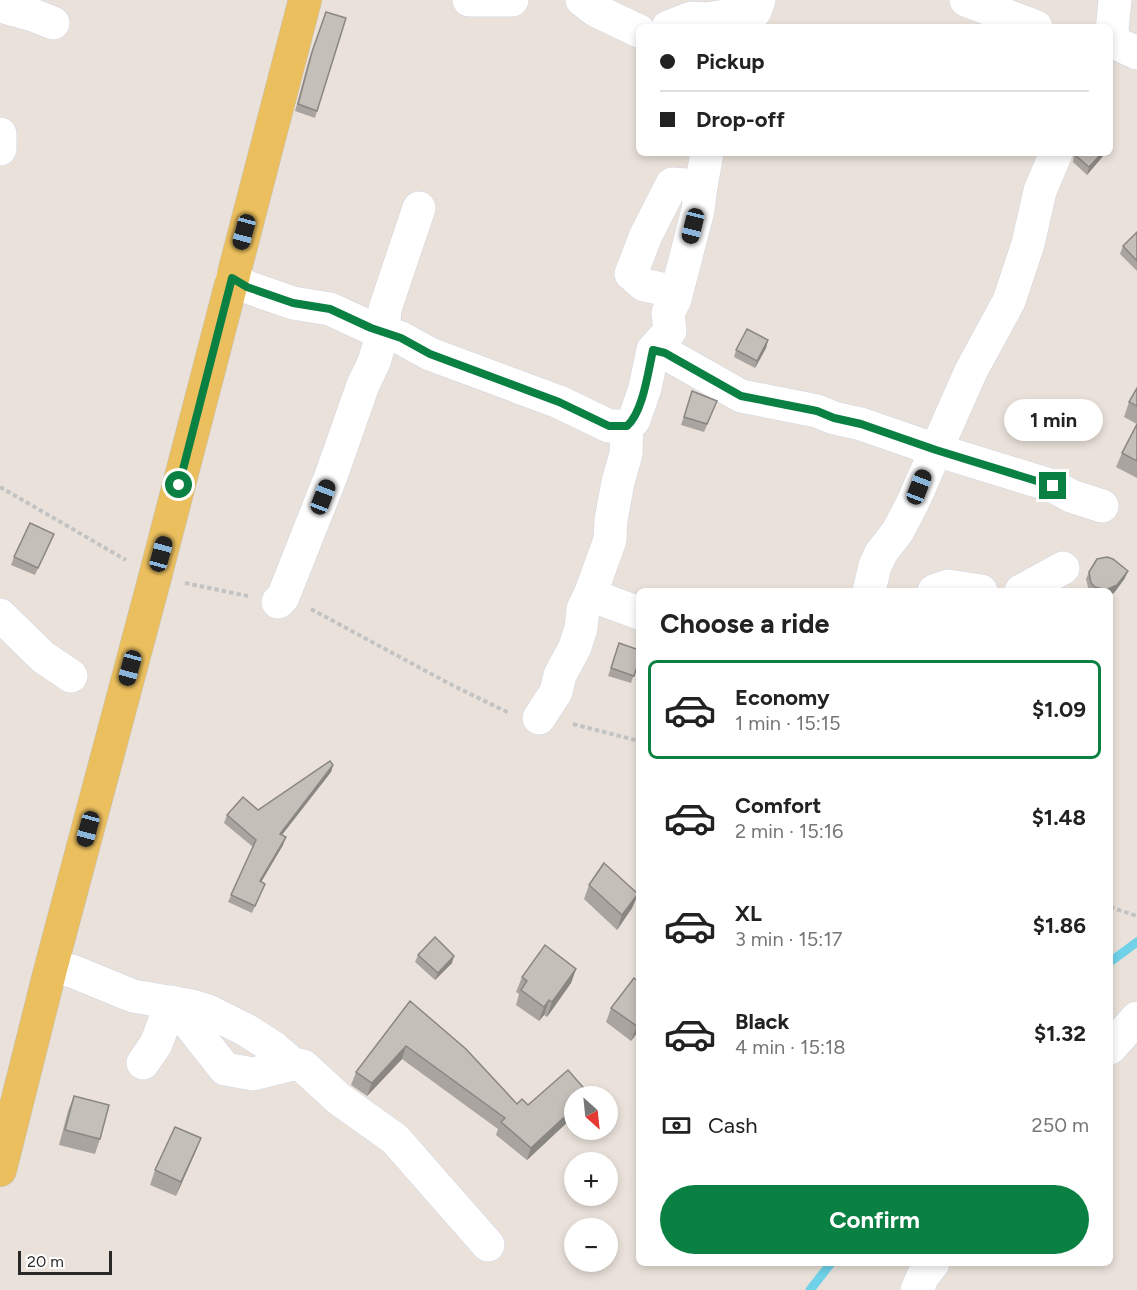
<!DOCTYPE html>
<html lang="en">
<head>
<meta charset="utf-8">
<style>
	body { margin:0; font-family:Figtree,sans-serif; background:#f6f6f6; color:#222; height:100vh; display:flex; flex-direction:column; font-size:22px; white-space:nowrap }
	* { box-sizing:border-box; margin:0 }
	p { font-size:20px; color:#767676 }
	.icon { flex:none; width:33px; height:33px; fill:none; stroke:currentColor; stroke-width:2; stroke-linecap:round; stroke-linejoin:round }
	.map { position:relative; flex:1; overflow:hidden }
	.side { position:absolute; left:636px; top:588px; width:477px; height:678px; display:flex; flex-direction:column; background:#fff; border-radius:9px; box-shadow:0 3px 9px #0003 }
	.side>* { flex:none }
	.hud { position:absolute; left:636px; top:24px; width:477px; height:132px; border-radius:9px; box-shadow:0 3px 9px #0003; display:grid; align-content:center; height:132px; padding:0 24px; background:#fff }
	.needle { width:39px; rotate:153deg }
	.tools { position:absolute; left:564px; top:1086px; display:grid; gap:12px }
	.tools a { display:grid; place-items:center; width:54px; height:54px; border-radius:50%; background:#fff; box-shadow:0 3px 9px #0003; font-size:30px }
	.scale { position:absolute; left:18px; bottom:15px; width:94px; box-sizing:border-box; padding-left:6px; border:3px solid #282828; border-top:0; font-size:16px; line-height:21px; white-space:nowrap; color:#282828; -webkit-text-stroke:4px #fff; paint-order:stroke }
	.end { position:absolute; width:27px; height:27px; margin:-14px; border:8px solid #0b8043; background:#fff; box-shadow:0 0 0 3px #fff }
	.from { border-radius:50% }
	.bubble { position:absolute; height:42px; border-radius:21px; background:#fff; box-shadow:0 3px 9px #0003; font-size:20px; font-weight:700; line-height:42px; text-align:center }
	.car { position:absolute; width:18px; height:36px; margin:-18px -9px; border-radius:8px; box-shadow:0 0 4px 2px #0007; background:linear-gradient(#222 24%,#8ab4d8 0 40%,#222 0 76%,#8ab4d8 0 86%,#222 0) }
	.hud b { display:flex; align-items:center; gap:21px; height:57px; font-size:22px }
	.hud b+b { border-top:2px solid #e0e0e0 }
	.hud i { width:15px; height:15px; background:#222 }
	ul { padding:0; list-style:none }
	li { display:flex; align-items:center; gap:18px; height:99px; margin:0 12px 9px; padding:0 12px; border:3px solid transparent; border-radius:9px }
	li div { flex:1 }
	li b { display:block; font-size:22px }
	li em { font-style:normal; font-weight:700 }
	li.selected { border-color:#0b8043 }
	li>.icon { width:54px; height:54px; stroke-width:1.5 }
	h2 { padding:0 24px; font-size:27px; line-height:72px }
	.pay { display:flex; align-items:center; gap:15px; height:66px; padding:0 24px; font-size:22px }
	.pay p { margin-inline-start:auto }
	.primary-button { display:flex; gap:12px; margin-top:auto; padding:12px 24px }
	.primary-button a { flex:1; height:69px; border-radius:36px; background:#0b8043; color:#fff; font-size:24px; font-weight:700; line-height:69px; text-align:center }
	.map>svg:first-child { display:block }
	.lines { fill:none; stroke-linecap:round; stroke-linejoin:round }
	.stream { stroke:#6fd2e9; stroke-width:9 }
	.minor-casing { stroke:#cfd4e0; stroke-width:34 }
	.major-casing { stroke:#c3c3c3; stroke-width:34 }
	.path { stroke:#c3c3c3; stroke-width:4; stroke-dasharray:4.5 3; stroke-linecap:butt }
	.minor { stroke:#fff; stroke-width:33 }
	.major { stroke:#ebbf5e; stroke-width:33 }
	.wall { fill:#a9a49f }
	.shaded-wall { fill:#8a8682 }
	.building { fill:#c5bfb9; stroke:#8a8682; stroke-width:1.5 }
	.route { stroke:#0b8043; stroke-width:8 }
</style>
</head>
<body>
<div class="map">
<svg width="1137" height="1290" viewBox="0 0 1137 1290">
	<rect width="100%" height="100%" fill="#eae2da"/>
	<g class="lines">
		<!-- stream -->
		<g class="stream">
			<polyline points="1110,962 1137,942"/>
			<polyline points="810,1290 831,1263"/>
		</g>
		<defs>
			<g id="minor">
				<polyline points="469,0 512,0"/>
				<polyline points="582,0 595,10 639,31"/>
				<polyline points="966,0 1036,27"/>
				<polyline points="1115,0 1111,41 1137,53"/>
				<polyline points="0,6 33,15 53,23"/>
				<polyline points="668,27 691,18 707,19 755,11 759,0"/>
				<polyline points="0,134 0,149"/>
				<polyline points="232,278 247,287 293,303 330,309 371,328 401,338 430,354 559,402 609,426 627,426 634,420 645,388 653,350 665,353 741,396 817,411 834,418 861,424 936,450 1053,486 1071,496 1102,506"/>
				<polyline points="675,299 698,210 701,186"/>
				<polyline points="653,350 670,331 668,313 675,299 667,290 644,285 631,274 646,235 672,184 701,186 707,153"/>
				<polyline points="869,591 875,566 881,553 898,531 913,502 971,371 1009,301 1028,244 1040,191 1056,153"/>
				<polyline points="934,591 948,586 981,591"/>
				<polyline points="1021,591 1063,568"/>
				<polyline points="590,595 610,540 611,520 618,482 626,454 627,426"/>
				<polyline points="278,602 283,597 331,476 363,385 374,362 383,332 385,309 419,208"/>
				<polyline points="0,615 43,657 71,676"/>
				<polyline points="539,718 556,692 560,675 575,647 581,628 583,609 590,595 639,613"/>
				<polyline points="51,967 72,971 133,996 192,1006 208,1011 246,1030 274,1048 293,1064 303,1066 339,1099 395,1139 488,1245"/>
				<polyline points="1110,1048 1137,1018"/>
				<polyline points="143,1063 156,1044 172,1002 225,1069 253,1074 293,1064"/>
				<polyline points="917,1290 923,1276 933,1263"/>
			</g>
			<polyline id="major" points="0,1170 51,967 155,577 305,0"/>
		</defs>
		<!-- minor casing -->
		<use href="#minor" class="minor-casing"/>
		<!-- major casing -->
		<use href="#major" class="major-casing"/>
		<!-- path -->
		<g class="path">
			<polyline points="0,487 126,560"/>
			<polyline points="185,583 248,596"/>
			<polyline points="311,609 448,683 509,713"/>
			<polyline points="573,724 639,741"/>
			<polyline points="1110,907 1137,916"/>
		</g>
		<!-- minor -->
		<use href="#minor" class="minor"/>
		<!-- major -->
		<use href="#major" class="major"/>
	</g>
	<!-- wall -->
	<g class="wall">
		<polygon points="326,12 317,111 315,118 295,111 309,59"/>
		<polygon points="1074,153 1104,153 1103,156 1087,175 1073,162"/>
		<polygon points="1137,232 1137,271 1120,254 1123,246"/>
		<polygon points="768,340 766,348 755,368 734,357 736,350"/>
		<polygon points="1137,388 1137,424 1124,417 1129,402"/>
		<polygon points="692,391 717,401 704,432 681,425"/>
		<polygon points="1137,424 1137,478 1116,467 1122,453"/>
		<polygon points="54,534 35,575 11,565 14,557"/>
		<polygon points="1089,572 1125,578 1114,593 1110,591 1089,591 1086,579"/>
		<polygon points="619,643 639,660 631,683 608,676"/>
		<polygon points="333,765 331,772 282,835 283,845 261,882 265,884 252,913 228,902 253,847 224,823 227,815 258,810"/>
		<polygon points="589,885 638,894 632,908 617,930 584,899"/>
		<polygon points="418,955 452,963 435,980 415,962"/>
		<polygon points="576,969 571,983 547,1017 544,1015 539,1021 516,1005 519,994 516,992 522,977"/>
		<polygon points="634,978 639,1030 631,1041 606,1022 611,1008"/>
		<polygon points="410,1001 517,1104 528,1105 574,1096 574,1116 527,1160 496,1135 498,1129 402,1059 367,1096 351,1085 356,1072"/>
		<polygon points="74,1096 100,1139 95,1154 59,1145 68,1111"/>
		<polygon points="201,1138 195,1153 176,1196 150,1185 155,1170"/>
	</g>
	<!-- shaded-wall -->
	<g class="shaded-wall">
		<polygon points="1102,153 1104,153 1103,156 1087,175 1089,167"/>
		<polygon points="768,340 766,348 755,368 757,361"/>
		<polygon points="1128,571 1125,578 1114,593 1110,595 1110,591 1106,591"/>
		<polygon points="333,765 331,772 277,841 280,834"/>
		<polygon points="286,837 283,845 257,889 260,881"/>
		<polygon points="638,894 632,908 617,930 622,915"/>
		<polygon points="454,956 452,963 435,980 438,973"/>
		<polygon points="576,969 571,983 547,1017 552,1002"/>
		<polygon points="549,1000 544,1015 539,1021 544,1007"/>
		<polygon points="639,1023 639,1030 631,1041 637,1026"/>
		<polygon points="406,1046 402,1059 367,1096 372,1083"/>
		<polygon points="574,1108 574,1116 527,1160 531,1148"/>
		<polygon points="201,1138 195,1153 176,1196 181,1182"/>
	</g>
	<!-- building -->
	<g class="building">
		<polygon points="326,12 346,18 317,111 298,104 312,52"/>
		<polygon points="1076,153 1102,153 1089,167 1075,155"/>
		<polygon points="1137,232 1137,261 1123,246"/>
		<polygon points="747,329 768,340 757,361 736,350"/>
		<polygon points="1137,388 1137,406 1129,402"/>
		<polygon points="692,391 717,401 707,424 684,417"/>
		<polygon points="1137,424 1137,461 1122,453"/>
		<polygon points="30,523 54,534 38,568 14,557"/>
		<polygon points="1107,557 1113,559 1128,571 1117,585 1106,590 1095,587 1091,583 1089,572 1097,559"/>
		<polygon points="619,643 639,650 639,660 634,676 611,668"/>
		<polygon points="330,761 333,765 280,834 286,837 260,881 265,884 255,906 231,895 256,840 227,815 243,797 258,810"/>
		<polygon points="604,863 638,894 622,915 589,885"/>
		<polygon points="435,937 454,956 438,973 418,955"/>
		<polygon points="545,945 576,969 552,1002 549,1000 544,1007 521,990 527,981 522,977"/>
		<polygon points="634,978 639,982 639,1023 637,1026 611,1008"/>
		<polygon points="410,1001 466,1049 517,1104 522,1099 528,1105 568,1070 589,1094 587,1096 574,1096 574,1108 531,1148 501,1122 505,1118 406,1046 372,1083 356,1072"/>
		<polygon points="74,1096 109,1105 100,1139 65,1130"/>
		<polygon points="175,1127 201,1138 181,1182 155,1170"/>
	</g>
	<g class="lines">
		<!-- route -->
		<path class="route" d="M 179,485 L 232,278 L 247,287 L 293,303 L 330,309 L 371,328 L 401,338 L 430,354 L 559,402 L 609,426 L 627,426 C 643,412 648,372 653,350 L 665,353 L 741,396 L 817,411 L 834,418 L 861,424 L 936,450 L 1053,486"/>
	</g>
</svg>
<div class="tools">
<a><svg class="needle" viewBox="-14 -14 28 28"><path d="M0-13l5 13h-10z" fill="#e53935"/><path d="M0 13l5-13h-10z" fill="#767676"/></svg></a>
<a>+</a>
<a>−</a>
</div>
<div class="scale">20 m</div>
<i class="end from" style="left:179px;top:485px"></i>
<i class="end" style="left:1053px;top:486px"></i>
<div class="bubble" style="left:1004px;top:399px;width:99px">1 min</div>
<i class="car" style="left:693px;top:226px;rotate:194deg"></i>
<i class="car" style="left:244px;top:232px;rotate:195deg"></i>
<i class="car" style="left:919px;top:487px;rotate:21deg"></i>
<i class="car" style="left:323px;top:497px;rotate:21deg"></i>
<i class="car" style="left:161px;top:554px;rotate:15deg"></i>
<i class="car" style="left:130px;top:668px;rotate:195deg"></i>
<i class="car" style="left:88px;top:829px;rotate:195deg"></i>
<div class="hud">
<b><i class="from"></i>Pickup</b>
<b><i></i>Drop-off</b>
</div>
<section class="side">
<h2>Choose a ride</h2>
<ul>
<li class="selected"><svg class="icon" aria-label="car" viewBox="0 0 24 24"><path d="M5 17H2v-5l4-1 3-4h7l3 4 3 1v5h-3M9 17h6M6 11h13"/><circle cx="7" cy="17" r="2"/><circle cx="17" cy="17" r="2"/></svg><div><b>Economy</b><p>1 min · 15:15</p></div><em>$1.09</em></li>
<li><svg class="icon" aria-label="car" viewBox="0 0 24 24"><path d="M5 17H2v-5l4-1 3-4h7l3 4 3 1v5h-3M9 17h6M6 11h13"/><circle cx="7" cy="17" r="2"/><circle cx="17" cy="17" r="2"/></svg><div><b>Comfort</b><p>2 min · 15:16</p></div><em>$1.48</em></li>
<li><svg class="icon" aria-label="car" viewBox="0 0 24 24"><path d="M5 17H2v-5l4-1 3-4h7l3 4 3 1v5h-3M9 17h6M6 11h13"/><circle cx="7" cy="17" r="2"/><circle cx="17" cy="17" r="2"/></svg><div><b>XL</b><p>3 min · 15:17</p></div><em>$1.86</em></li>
<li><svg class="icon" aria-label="car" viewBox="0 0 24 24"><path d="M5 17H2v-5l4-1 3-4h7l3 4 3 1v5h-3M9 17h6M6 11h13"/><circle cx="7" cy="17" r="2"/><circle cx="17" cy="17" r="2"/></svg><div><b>Black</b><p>4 min · 15:18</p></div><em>$1.32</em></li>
</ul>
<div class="pay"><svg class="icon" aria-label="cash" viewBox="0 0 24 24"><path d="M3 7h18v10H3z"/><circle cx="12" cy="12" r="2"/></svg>Cash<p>250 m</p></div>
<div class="primary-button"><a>Confirm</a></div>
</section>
</div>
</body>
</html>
